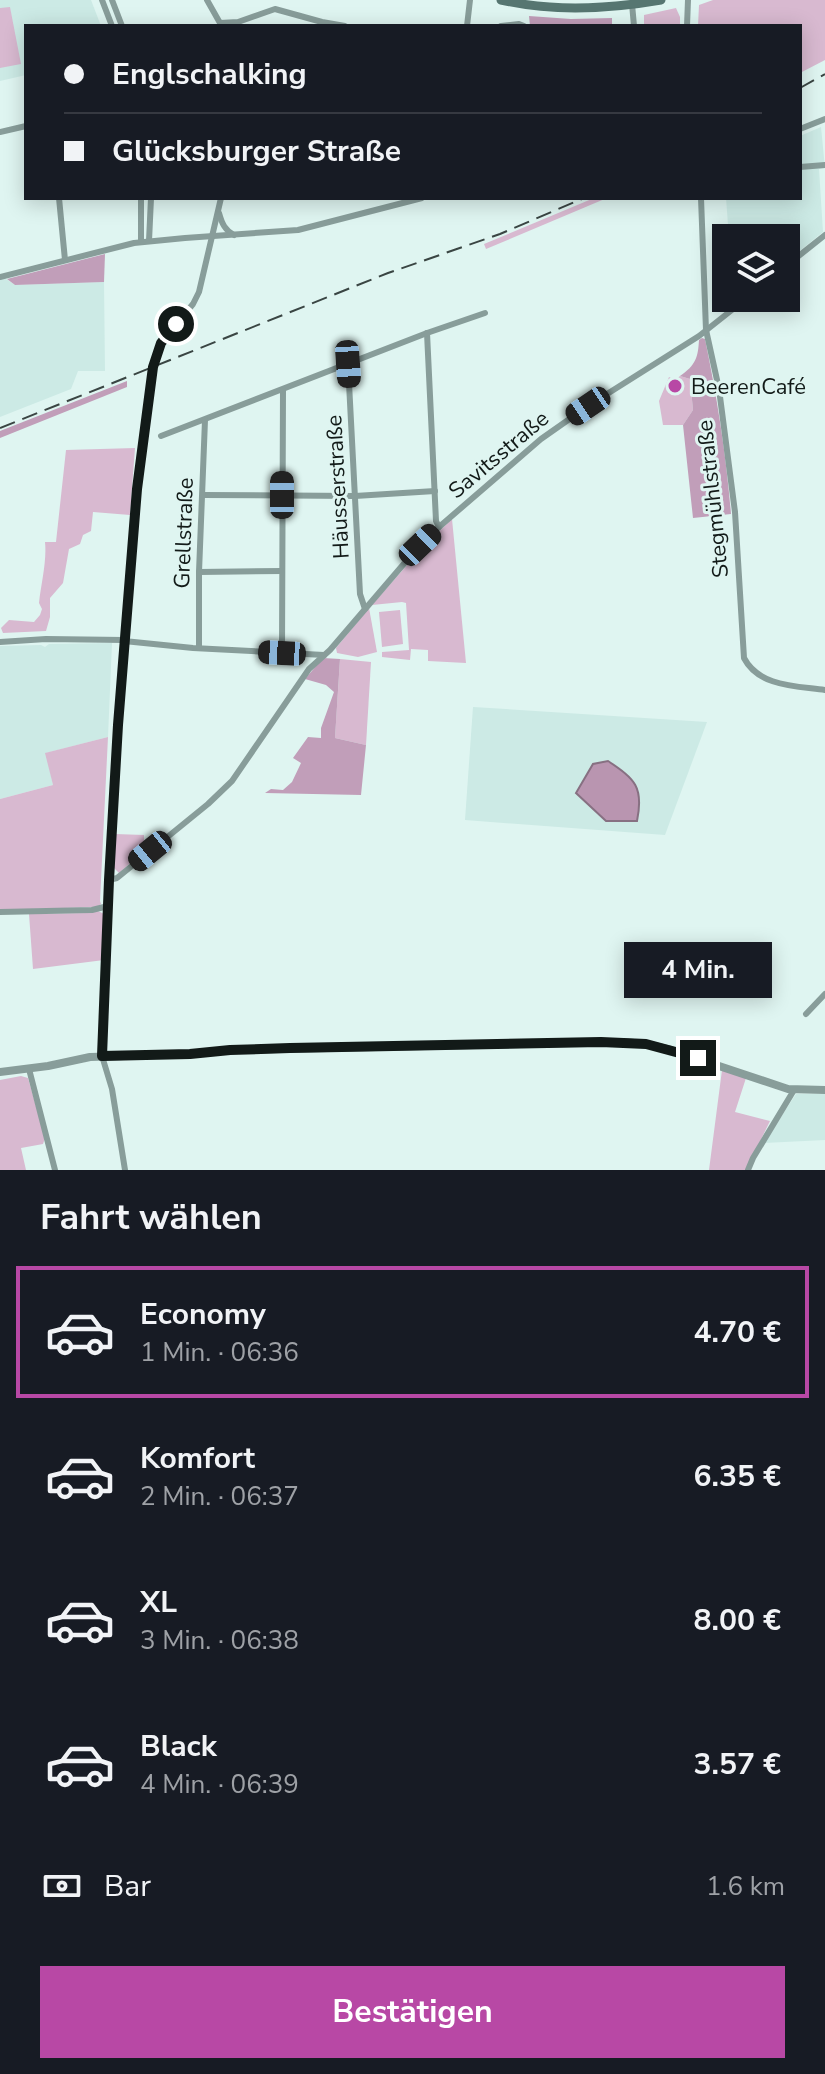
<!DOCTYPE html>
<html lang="de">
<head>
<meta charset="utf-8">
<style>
	body { margin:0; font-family:"Nunito Sans",sans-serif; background:#20242c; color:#f1f3f6; height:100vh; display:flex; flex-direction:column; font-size:30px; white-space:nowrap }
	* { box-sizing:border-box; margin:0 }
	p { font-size:26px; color:#9ea1a6 }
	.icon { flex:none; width:44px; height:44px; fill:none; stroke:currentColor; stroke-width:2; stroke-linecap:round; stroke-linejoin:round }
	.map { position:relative; height:1170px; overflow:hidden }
	.sheet { display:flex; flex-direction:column; background:#171b24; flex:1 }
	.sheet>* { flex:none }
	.banner { position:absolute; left:24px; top:24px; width:778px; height:176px; border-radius:0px; box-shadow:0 4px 20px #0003; display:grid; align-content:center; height:176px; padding:0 40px; background:#171b24 }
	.buttons { position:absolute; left:712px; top:224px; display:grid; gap:16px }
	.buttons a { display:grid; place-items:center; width:88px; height:88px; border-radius:0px; background:#171b24; box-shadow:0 4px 20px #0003; font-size:40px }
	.end { position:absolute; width:36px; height:36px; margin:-18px; border:10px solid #121a18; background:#fff; box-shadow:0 0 0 4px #fff }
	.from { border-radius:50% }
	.bubble { position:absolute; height:56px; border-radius:0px; background:#171b24; box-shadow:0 4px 20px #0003; font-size:26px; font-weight:700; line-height:56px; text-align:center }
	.car { position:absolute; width:24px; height:48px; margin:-24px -12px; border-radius:10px; box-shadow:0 0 6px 2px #0007; background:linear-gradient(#222 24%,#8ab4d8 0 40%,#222 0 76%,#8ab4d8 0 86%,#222 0) }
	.banner b { display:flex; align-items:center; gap:28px; height:76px; font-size:30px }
	.banner b+b { border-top:2px solid #363941 }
	.banner i { width:20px; height:20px; background:#f1f3f6 }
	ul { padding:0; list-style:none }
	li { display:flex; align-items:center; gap:24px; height:132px; margin:0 16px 12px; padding:0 24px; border:4px solid transparent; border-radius:0px }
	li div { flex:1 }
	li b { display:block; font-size:30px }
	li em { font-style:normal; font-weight:700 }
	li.current { border-color:#b848a5 }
	li>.icon { width:72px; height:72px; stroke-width:1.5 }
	h2 { padding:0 40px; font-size:36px; line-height:96px }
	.pay { display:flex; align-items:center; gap:20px; height:88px; padding:0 40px; font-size:30px }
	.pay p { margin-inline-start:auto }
	.primary-button { display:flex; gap:16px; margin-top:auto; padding:16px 40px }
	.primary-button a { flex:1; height:92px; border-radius:0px; background:#b848a5; color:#fff; font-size:32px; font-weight:700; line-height:92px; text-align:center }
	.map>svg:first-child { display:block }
	.built { fill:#cceae5 }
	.green { fill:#d8b9d0 }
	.forest { fill:#c19eb9 }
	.water { fill:#b995b0; stroke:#877082; stroke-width:2 }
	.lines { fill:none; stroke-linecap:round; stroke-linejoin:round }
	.minor { stroke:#889d9a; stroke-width:6 }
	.tertiary { stroke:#889d9a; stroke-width:8 }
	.secondary { stroke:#567671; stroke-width:9 }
	.rail { stroke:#3a4543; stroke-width:2; stroke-dasharray:16 8; stroke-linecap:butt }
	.route { stroke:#121a18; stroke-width:10 }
	.poi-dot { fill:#b848a5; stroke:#dff5f1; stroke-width:3 }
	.labels { text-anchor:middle; stroke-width:6; stroke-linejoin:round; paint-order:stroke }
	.poi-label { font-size:22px; fill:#121a18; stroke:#dff5f1; text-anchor:start }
	.street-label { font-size:22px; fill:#121a18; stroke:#dff5f1 }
</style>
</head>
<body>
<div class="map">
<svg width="825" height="1170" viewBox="0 0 825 1170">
	<rect width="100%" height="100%" fill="#dff5f1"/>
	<!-- built -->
	<g class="built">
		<polygon points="0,0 91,0 101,26 26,26 26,75 0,81"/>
		<polygon points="821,127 825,168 819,169 823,232 786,262 786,238 729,238 726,198 800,198 800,136"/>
		<polygon points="0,275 15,285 104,282 105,371 78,371 71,389 0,417"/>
		<polygon points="112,643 108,737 46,753 53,785 0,799 0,646 41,645 45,647 49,644"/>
		<polygon points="473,707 707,722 665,835 465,820"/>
		<polygon points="796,1094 825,1094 825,1140 764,1143"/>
	</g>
	<!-- green -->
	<g class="green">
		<polygon points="713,0 825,0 825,60 800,73 800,26 698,26 699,5"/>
		<polygon points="10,7 21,64 0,68 0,8"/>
		<polygon points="676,8 680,17 680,26 644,26 644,15"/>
		<polygon points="594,198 607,198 486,249 484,244"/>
		<polygon points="680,376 690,379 693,410 683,425 663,425 659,401 669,377 675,380"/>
		<path d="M 135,448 L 130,515 L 93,512 L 91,531 L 83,535 L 80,544 L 69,549 L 63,583 L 50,598 L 50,617 L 46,631 L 3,633 L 1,628 L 9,620 L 34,622 L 40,615 L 42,609 L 39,603 C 41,584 47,561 45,542 L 56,542 L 66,450 Z"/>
		<polygon points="452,519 466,663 428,661 428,650 411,649 410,660 382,657 382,652 409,650 406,603 402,602 372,605 423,547"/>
		<polygon points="369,608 377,652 358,657 337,653 336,648"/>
		<polygon points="400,610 403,644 382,647 379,612"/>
		<polygon points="340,659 371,662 366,745 335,738"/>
		<polygon points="108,737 100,901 101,904 97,907 0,910 0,799 53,785 45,753"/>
		<polygon points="115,834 144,835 144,851 119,873 113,867"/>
		<polygon points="98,911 106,915 104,960 33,969 29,914 86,913"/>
		<polygon points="722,1070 746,1078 735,1112 770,1121 746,1170 709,1170"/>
		<polygon points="21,1076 28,1078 45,1138 43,1144 21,1148 26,1170 0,1170 0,1080"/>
	</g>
	<!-- forest -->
	<g class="forest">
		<polygon points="529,16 571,19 612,18 612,26 530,26"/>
		<polygon points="105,254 104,282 15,285 7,279"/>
		<path d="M 702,338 L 705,339 C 717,397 726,454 731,514 L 693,518 L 683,425 L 693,410 L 690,379 L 680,376 C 696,365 698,357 699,340 Z"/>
		<polygon points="127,381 127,387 0,438 0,431"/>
		<polygon points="323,658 340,659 335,738 366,745 361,795 265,793 271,789 283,790 292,782 301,763 293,758 308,737 321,738 321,728 334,692 326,685 305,679"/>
	</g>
	<!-- water -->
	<path class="water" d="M 608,761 C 635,779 644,787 637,821 L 606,821 L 576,793 L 593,764 Z"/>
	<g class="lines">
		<!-- minor -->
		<g class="minor">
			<polyline points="102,0 112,26"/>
			<polyline points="112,0 122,26"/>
			<polyline points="207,0 220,23 238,22 275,9 322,22 345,26"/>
			<polyline points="632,4 634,26"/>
			<polyline points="467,26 470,0"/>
			<polyline points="501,26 519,24 524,26"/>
			<polyline points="687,26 688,0"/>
			<polyline points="800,129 825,119"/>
			<polyline points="0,132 26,126"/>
			<polyline points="800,167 825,165"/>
			<polyline points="59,198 65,260"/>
			<polyline points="141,198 141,242"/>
			<path d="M 701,198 L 706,330 L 719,389 L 735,512 L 744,658 C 759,687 797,686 825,690"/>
			<path d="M 219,213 C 222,224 225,230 234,235"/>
			<polyline points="149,241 151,198"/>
			<polyline points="786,266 825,235"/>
			<polyline points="0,277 134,243 185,238 298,230 422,198"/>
			<polyline points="427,333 436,521 439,527"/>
			<polyline points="348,364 360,594 365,609"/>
			<polyline points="161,436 427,333 485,313"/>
			<polyline points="203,495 355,496 435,491"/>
			<polyline points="199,572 282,571"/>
			<polyline points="124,641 193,648 324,655"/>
			<polyline points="0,642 46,639 124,640"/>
			<polyline points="199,648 199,572 205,420"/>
			<polyline points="282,653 283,390"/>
			<polyline points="109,880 117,878 208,804 232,781 309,669 330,650 420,545 439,527 541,439 588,406 699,336 747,298"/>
			<polyline points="0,912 92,910 108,906"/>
			<polyline points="806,1014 825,994"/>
			<polyline points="29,1069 55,1170"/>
			<polyline points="125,1170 112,1089 102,1056 109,880 125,630 137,489 153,367 161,343 193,304 199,292 221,198"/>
			<polyline points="748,1170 753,1158 794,1090"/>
		</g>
		<!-- tertiary -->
		<polyline class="tertiary" points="0,1072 48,1066 90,1057 190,1054 230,1050 622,1042 646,1044 671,1050 788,1089 825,1090"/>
		<!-- secondary -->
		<path class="secondary" d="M 501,0 C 553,12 609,9 661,0"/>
		<!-- rail -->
		<g class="rail">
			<polyline points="800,88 825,74"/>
			<polyline points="0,428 388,273 500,234 584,198"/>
		</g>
	</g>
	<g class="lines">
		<!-- route -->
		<polyline class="route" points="176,324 161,343 153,367 137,489 118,725 109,880 102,1056 190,1054 230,1050 290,1048 601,1042 646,1044 698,1058"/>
	</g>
	<!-- markers -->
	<circle class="poi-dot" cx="675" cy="386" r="8"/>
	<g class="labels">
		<!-- poi labels -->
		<g class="poi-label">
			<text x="691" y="394">BeerenCafé</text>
		</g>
		<!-- street labels -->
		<g class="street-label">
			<text transform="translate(498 454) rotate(-40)" y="8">Savitsstraße</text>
			<text transform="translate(337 487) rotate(-93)" y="8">Häusserstraße</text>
			<text transform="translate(712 499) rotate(-96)" y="8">Stegmühlstraße</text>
			<text transform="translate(183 533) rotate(-88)" y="8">Grellstraße</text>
		</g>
	</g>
</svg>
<div class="buttons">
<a><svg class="icon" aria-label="layers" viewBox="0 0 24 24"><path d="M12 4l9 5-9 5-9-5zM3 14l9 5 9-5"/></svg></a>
</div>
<i class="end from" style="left:176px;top:324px"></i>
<i class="end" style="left:698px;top:1058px"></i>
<div class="bubble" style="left:624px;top:942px;width:148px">4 Min.</div>
<i class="car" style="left:348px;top:364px;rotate:176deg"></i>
<i class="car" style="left:588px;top:406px;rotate:236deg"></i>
<i class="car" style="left:282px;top:495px;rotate:0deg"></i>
<i class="car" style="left:420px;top:545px;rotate:46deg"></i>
<i class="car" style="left:282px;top:653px;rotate:273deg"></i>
<i class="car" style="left:150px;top:851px;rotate:231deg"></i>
<div class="banner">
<b><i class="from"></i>Englschalking</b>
<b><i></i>Glücksburger Straße</b>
</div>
</div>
<section class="sheet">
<h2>Fahrt wählen</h2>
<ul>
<li class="current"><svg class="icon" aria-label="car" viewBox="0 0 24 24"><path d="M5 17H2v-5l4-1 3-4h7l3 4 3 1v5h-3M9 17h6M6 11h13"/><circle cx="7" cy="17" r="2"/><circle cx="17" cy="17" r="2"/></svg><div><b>Economy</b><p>1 Min. · 06:36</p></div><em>4.70 €</em></li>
<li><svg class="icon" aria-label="car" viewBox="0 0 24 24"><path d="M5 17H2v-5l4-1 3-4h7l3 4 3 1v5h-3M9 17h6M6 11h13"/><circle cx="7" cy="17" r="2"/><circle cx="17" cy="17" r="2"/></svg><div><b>Komfort</b><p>2 Min. · 06:37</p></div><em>6.35 €</em></li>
<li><svg class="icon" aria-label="car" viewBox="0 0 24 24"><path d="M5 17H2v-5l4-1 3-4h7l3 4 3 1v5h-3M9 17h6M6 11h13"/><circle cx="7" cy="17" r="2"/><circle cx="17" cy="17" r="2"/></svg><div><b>XL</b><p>3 Min. · 06:38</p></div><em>8.00 €</em></li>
<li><svg class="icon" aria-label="car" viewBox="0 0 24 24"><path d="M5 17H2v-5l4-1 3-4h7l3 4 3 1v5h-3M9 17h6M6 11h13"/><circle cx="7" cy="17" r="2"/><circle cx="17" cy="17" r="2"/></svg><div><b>Black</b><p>4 Min. · 06:39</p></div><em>3.57 €</em></li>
</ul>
<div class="pay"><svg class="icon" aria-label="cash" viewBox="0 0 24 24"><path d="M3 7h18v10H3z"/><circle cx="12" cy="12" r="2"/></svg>Bar<p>1.6 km</p></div>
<div class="primary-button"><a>Bestätigen</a></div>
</section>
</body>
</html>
